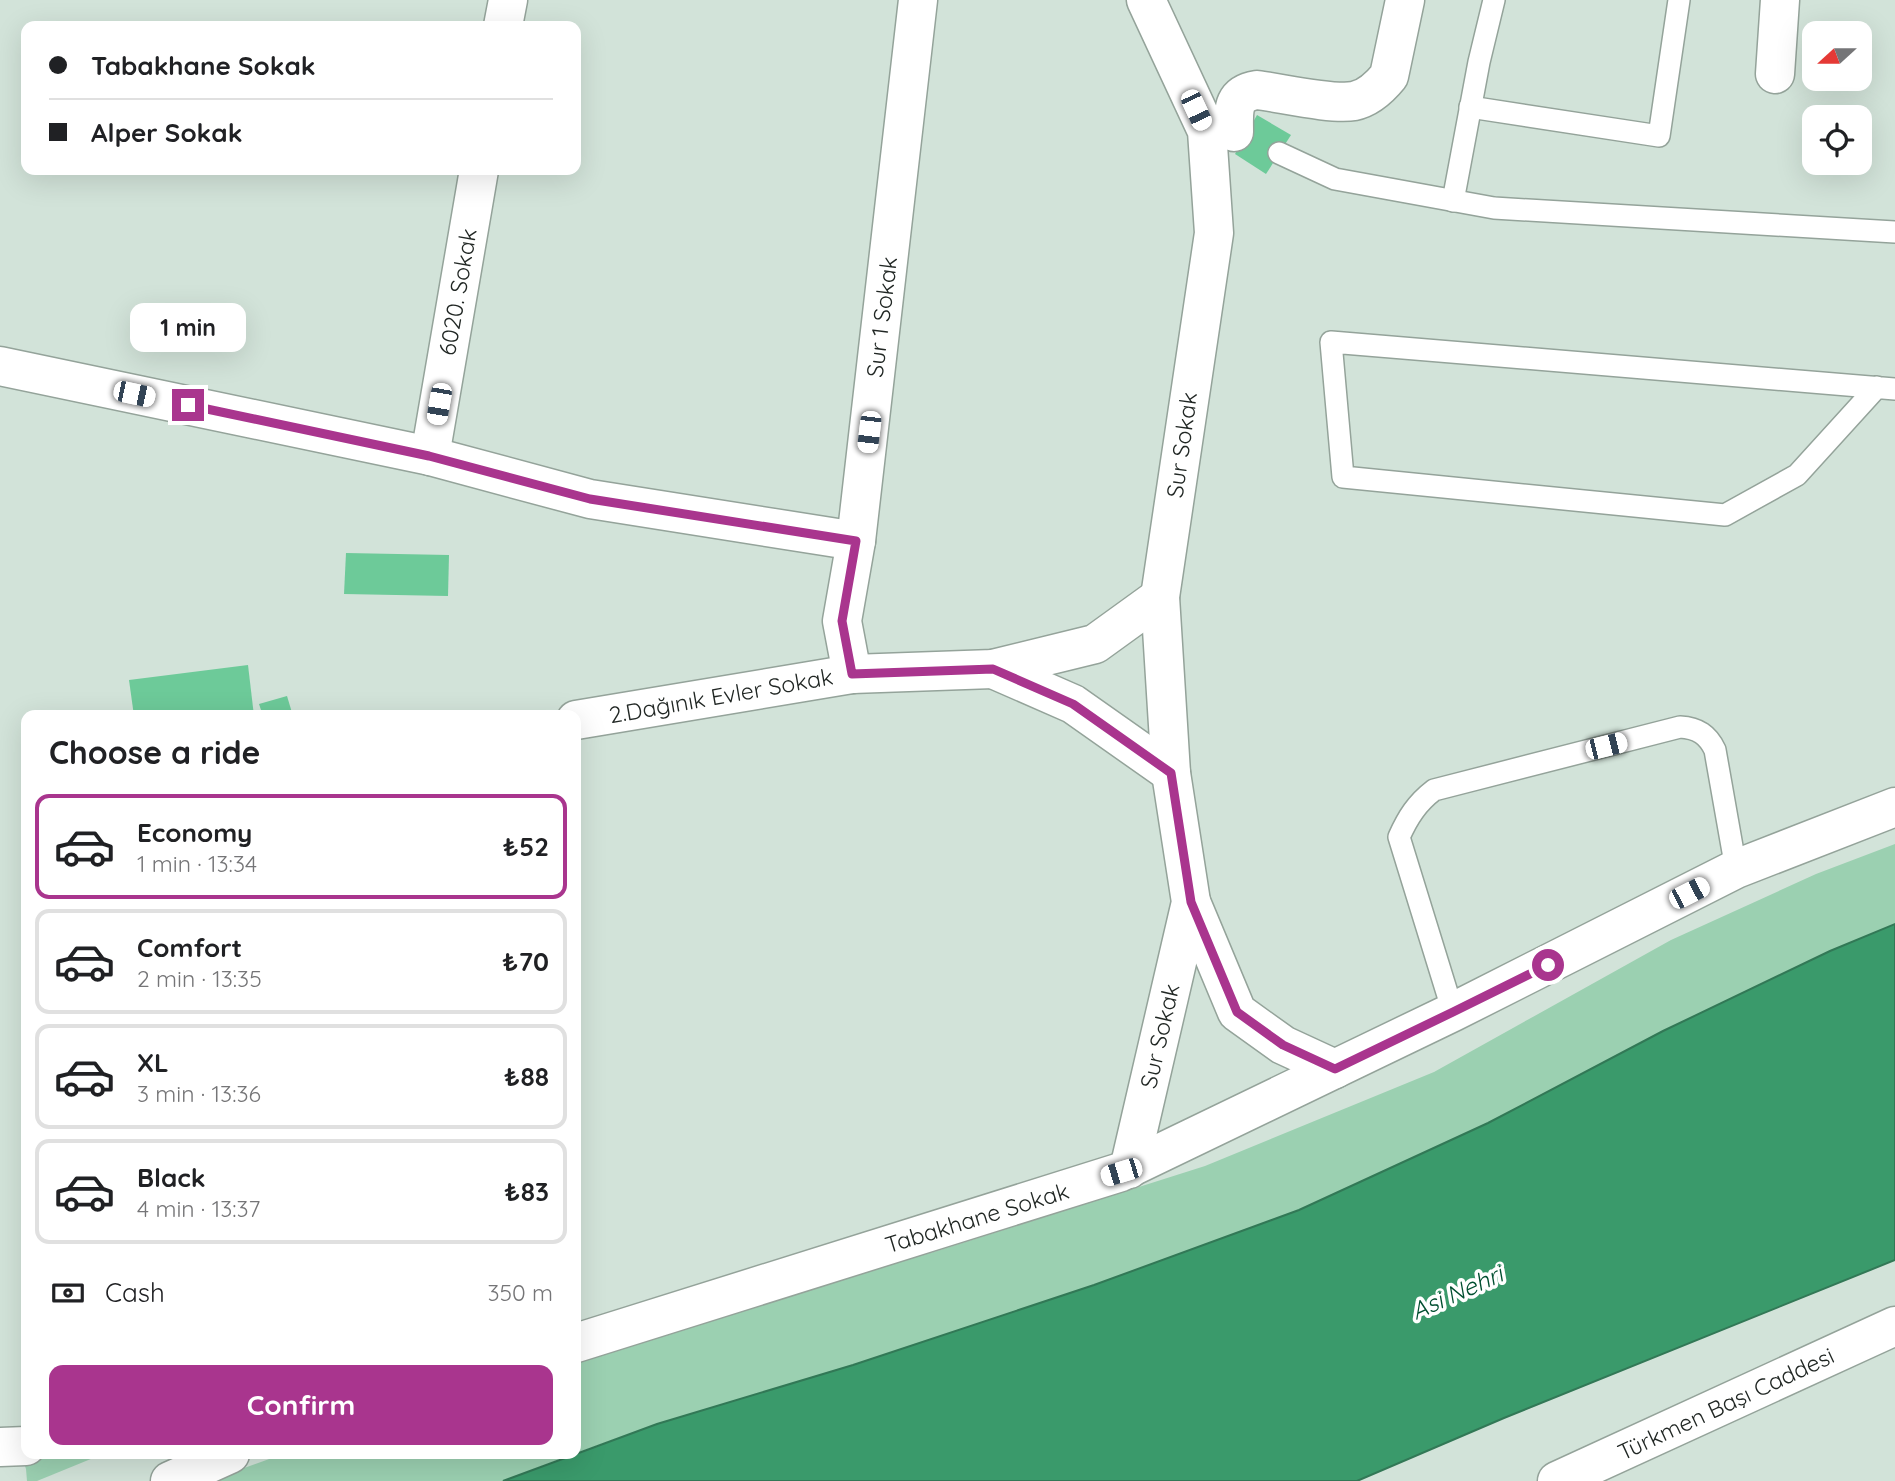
<!DOCTYPE html>
<html lang="en">
<head>
<meta charset="utf-8">
<style>
	body { margin:0; font-family:Quicksand,sans-serif; background:#f6f6f6; color:#202124; height:100vh; display:flex; flex-direction:column; font-size:26px; white-space:nowrap }
	* { box-sizing:border-box; margin:0 }
	p { font-size:23px; color:#757577 }
	.icon { flex:none; width:38px; height:38px; fill:none; stroke:currentColor; stroke-width:2; stroke-linecap:round; stroke-linejoin:round }
	.map { position:relative; flex:1; overflow:hidden }
	.drawer { position:absolute; left:21px; top:710px; width:560px; height:749px; display:flex; flex-direction:column; background:#fff; border-radius:14px; box-shadow:0 7px 28px #0002 }
	.drawer>* { flex:none }
	.banner { position:absolute; left:21px; top:21px; width:560px; height:154px; border-radius:14px; box-shadow:0 7px 28px #0002; display:grid; align-content:center; height:154px; padding:0 28px; background:#fff }
	.needle { width:46px; rotate:249deg }
	.controls { position:absolute; left:1802px; top:21px; display:grid; gap:14px }
	.controls a { display:grid; place-items:center; width:70px; height:70px; border-radius:14px; background:#fff; box-shadow:0 7px 28px #0002; font-size:35px }
	.end { position:absolute; width:32px; height:32px; margin:-16px; border:9px solid #a9358e; background:#fff; box-shadow:0 0 0 4px #fff }
	.from { border-radius:50% }
	.bubble { position:absolute; height:49px; border-radius:14px; background:#fff; box-shadow:0 7px 28px #0002; font-size:23px; font-weight:700; line-height:49px; text-align:center }
	.car { position:absolute; width:21px; height:42px; margin:-21px -10px; border-radius:9px; box-shadow:0 0 5px 2px #0007; background:linear-gradient(#fff 24%,#345 0 40%,#fff 0 76%,#345 0 86%,#fff 0) }
	.banner b { display:flex; align-items:center; gap:24px; height:66px; font-size:26px }
	.banner b+b { border-top:2px solid #e0e0e0 }
	.banner i { width:18px; height:18px; background:#202124 }
	ul { padding:0; list-style:none }
	li { display:flex; align-items:center; gap:21px; height:105px; margin:0 14px 10px; padding:0 14px; border:4px solid #e0e0e0; border-radius:14px }
	li div { flex:1 }
	li b { display:block; font-size:26px }
	li em { font-style:normal; font-weight:700 }
	li.selected { border-color:#a9358e }
	li>.icon { width:63px; height:63px; stroke-width:1.5 }
	h2 { padding:0 28px; font-size:32px; line-height:84px }
	.pay { display:flex; align-items:center; gap:18px; height:77px; padding:0 28px; font-size:26px }
	.pay p { margin-inline-start:auto }
	.action { display:flex; gap:14px; margin-top:auto; padding:14px 28px }
	.action a { flex:1; height:80px; border-radius:14px; background:#a9358e; color:#fff; font-size:28px; font-weight:700; line-height:80px; text-align:center }
	.map>svg:first-child { display:block }
	.green { fill:#9bd0b1 }
	.water { fill:#3a9a6b; stroke:#327856; stroke-width:2 }
	.building { fill:#6dca99 }
	.lines { fill:none; stroke-linecap:round; stroke-linejoin:round }
	.lane-casing { stroke:#94a39a; stroke-width:24 }
	.street-casing { stroke:#94a39a; stroke-width:41 }
	.secondary-casing { stroke:#94a39a; stroke-width:41 }
	.lane { stroke:#fff; stroke-width:21 }
	.street { stroke:#fff; stroke-width:38 }
	.secondary { stroke:#fff; stroke-width:38 }
	.route { stroke:#a9358e; stroke-width:9 }
	.labels { text-anchor:middle; stroke-width:7; stroke-linejoin:round; paint-order:stroke }
	.street-label { font-size:23px; fill:#212724; stroke:#fff }
	.water-label { font-size:24px; font-style:italic; fill:#014f30; stroke:#fff }
</style>
</head>
<body>
<div class="map">
<svg width="1895" height="1481" viewBox="0 0 1895 1481">
	<rect width="100%" height="100%" fill="#d2e3d9"/>
	<!-- green -->
	<g class="green">
		<polygon points="1895,844 1895,924 1830,951 1663,1031 1488,1123 1299,1210 1094,1285 853,1365 657,1424 576,1453 576,1357 614,1344 937,1251 1205,1166 1434,1072 1671,940 1816,874"/>
		<polygon points="18,1446 26,1454 103,1454 37,1481 27,1481 26,1469"/>
		<polygon points="283,1454 573,1454 503,1481 208,1481"/>
	</g>
	<!-- water -->
	<polygon class="water" points="1895,924 1895,1260 1504,1418 1357,1481 503,1481 657,1424 853,1365 1094,1285 1299,1210 1488,1123 1663,1031 1830,951"/>
	<!-- building -->
	<g class="building">
		<polygon points="1257,115 1291,135 1266,174 1235,154"/>
		<polygon points="346,553 449,555 448,596 344,594"/>
		<polygon points="248,665 254,716 134,716 129,680"/>
		<polygon points="287,696 293,716 263,716 259,704"/>
	</g>
	<g class="lines">
		<defs>
			<g id="lane">
				<polyline points="1470,107 1659,136 1679,0"/>
				<polyline points="1279,153 1335,179 1494,208 1895,232"/>
				<polyline points="1453,201 1479,62 1494,0"/>
				<polyline points="1877,387 1797,475 1725,515 1343,477 1331,342 1895,389"/>
				<path d="M 1453,1012 L 1399,837 C 1408,817 1417,803 1434,790 L 1680,727 C 1698,728 1708,735 1715,750 L 1736,869"/>
			</g>
			<g id="street">
				<polyline points="503,26 508,0"/>
				<polyline points="1775,74 1780,0"/>
				<path d="M 1234,132 C 1234,111 1231,94 1257,90 C 1281,93 1332,105 1354,101 C 1369,98 1380,87 1389,76 L 1405,0"/>
				<polyline points="0,366 430,456 590,499 856,541"/>
				<polyline points="430,456 479,170"/>
				<polyline points="993,669 1073,704 1171,773"/>
				<polyline points="852,674 842,621 856,541 918,0"/>
				<polyline points="576,720 852,674 993,669 1095,644 1160,597"/>
				<polyline points="1191,902 1237,1012 1283,1045 1335,1069"/>
				<polyline points="1129,1169 1191,902 1171,773 1160,597 1214,233 1207,131 1146,0"/>
				<polyline points="576,1343 1121,1172 1453,1012 1736,869 1895,807"/>
			</g>
			<g id="secondary">
				<polyline points="0,1447 26,1446"/>
				<polyline points="170,1481 230,1454"/>
				<polyline points="1557,1481 1895,1326"/>
			</g>
		</defs>
		<!-- lane casing -->
		<use href="#lane" class="lane-casing"/>
		<!-- street casing -->
		<use href="#street" class="street-casing"/>
		<!-- secondary casing -->
		<use href="#secondary" class="secondary-casing"/>
		<!-- lane -->
		<use href="#lane" class="lane"/>
		<!-- street -->
		<use href="#street" class="street"/>
		<!-- secondary -->
		<use href="#secondary" class="secondary"/>
	</g>
	<g class="lines">
		<!-- route -->
		<polyline class="route" points="188,405 429,456 590,499 856,541 842,621 852,674 993,669 1073,704 1171,773 1191,902 1237,1012 1283,1045 1335,1069 1453,1012 1548,965"/>
	</g>
	<g class="labels">
		<!-- street labels -->
		<g class="street-label">
			<text transform="translate(458 292) rotate(-80)" y="8">6020. Sokak</text>
			<text transform="translate(882 317) rotate(-83)" y="8">Sur 1 Sokak</text>
			<text transform="translate(1182 445) rotate(-82)" y="8">Sur Sokak</text>
			<text transform="translate(721 696) rotate(-10)" y="8">2.Dağınık Evler Sokak</text>
			<text transform="translate(1160 1036) rotate(-77)" y="8">Sur Sokak</text>
			<text transform="translate(977 1218) rotate(-17)" y="8">Tabakhane Sokak</text>
			<text transform="translate(1726 1404) rotate(-25)" y="8">Türkmen Başı Caddesi</text>
		</g>
		<!-- water labels -->
		<g class="water-label">
			<text transform="translate(1457 1293) rotate(-24)" y="8">Asi Nehri</text>
		</g>
	</g>
</svg>
<div class="controls">
<a><svg class="needle" viewBox="-14 -14 28 28"><path d="M0-13l5 13h-10z" fill="#e53935"/><path d="M0 13l5-13h-10z" fill="#757577"/></svg></a>
<a><svg class="icon" aria-label="locate" viewBox="0 0 24 24"><circle cx="12" cy="12" r="6"/><path d="M12 2v4M12 18v4M2 12h4M18 12h4"/></svg></a>
</div>
<i class="end from" style="left:1548px;top:965px"></i>
<i class="end" style="left:188px;top:405px"></i>
<div class="bubble" style="left:130px;top:303px;width:116px">1 min</div>
<i class="car" style="left:1196px;top:110px;rotate:155deg"></i>
<i class="car" style="left:134px;top:394px;rotate:102deg"></i>
<i class="car" style="left:439px;top:404px;rotate:190deg"></i>
<i class="car" style="left:869px;top:432px;rotate:187deg"></i>
<i class="car" style="left:1606px;top:746px;rotate:76deg"></i>
<i class="car" style="left:1689px;top:893px;rotate:63deg"></i>
<i class="car" style="left:1121px;top:1172px;rotate:253deg"></i>
<div class="banner">
<b><i class="from"></i>Tabakhane Sokak</b>
<b><i></i>Alper Sokak</b>
</div>
<section class="drawer">
<h2>Choose a ride</h2>
<ul>
<li class="selected"><svg class="icon" aria-label="car" viewBox="0 0 24 24"><path d="M5 17H2v-5l4-1 3-4h7l3 4 3 1v5h-3M9 17h6M6 11h13"/><circle cx="7" cy="17" r="2"/><circle cx="17" cy="17" r="2"/></svg><div><b>Economy</b><p>1 min · 13:34</p></div><em>₺52</em></li>
<li><svg class="icon" aria-label="car" viewBox="0 0 24 24"><path d="M5 17H2v-5l4-1 3-4h7l3 4 3 1v5h-3M9 17h6M6 11h13"/><circle cx="7" cy="17" r="2"/><circle cx="17" cy="17" r="2"/></svg><div><b>Comfort</b><p>2 min · 13:35</p></div><em>₺70</em></li>
<li><svg class="icon" aria-label="car" viewBox="0 0 24 24"><path d="M5 17H2v-5l4-1 3-4h7l3 4 3 1v5h-3M9 17h6M6 11h13"/><circle cx="7" cy="17" r="2"/><circle cx="17" cy="17" r="2"/></svg><div><b>XL</b><p>3 min · 13:36</p></div><em>₺88</em></li>
<li><svg class="icon" aria-label="car" viewBox="0 0 24 24"><path d="M5 17H2v-5l4-1 3-4h7l3 4 3 1v5h-3M9 17h6M6 11h13"/><circle cx="7" cy="17" r="2"/><circle cx="17" cy="17" r="2"/></svg><div><b>Black</b><p>4 min · 13:37</p></div><em>₺83</em></li>
</ul>
<div class="pay"><svg class="icon" aria-label="cash" viewBox="0 0 24 24"><path d="M3 7h18v10H3z"/><circle cx="12" cy="12" r="2"/></svg>Cash<p>350 m</p></div>
<div class="action"><a>Confirm</a></div>
</section>
</div>
</body>
</html>
